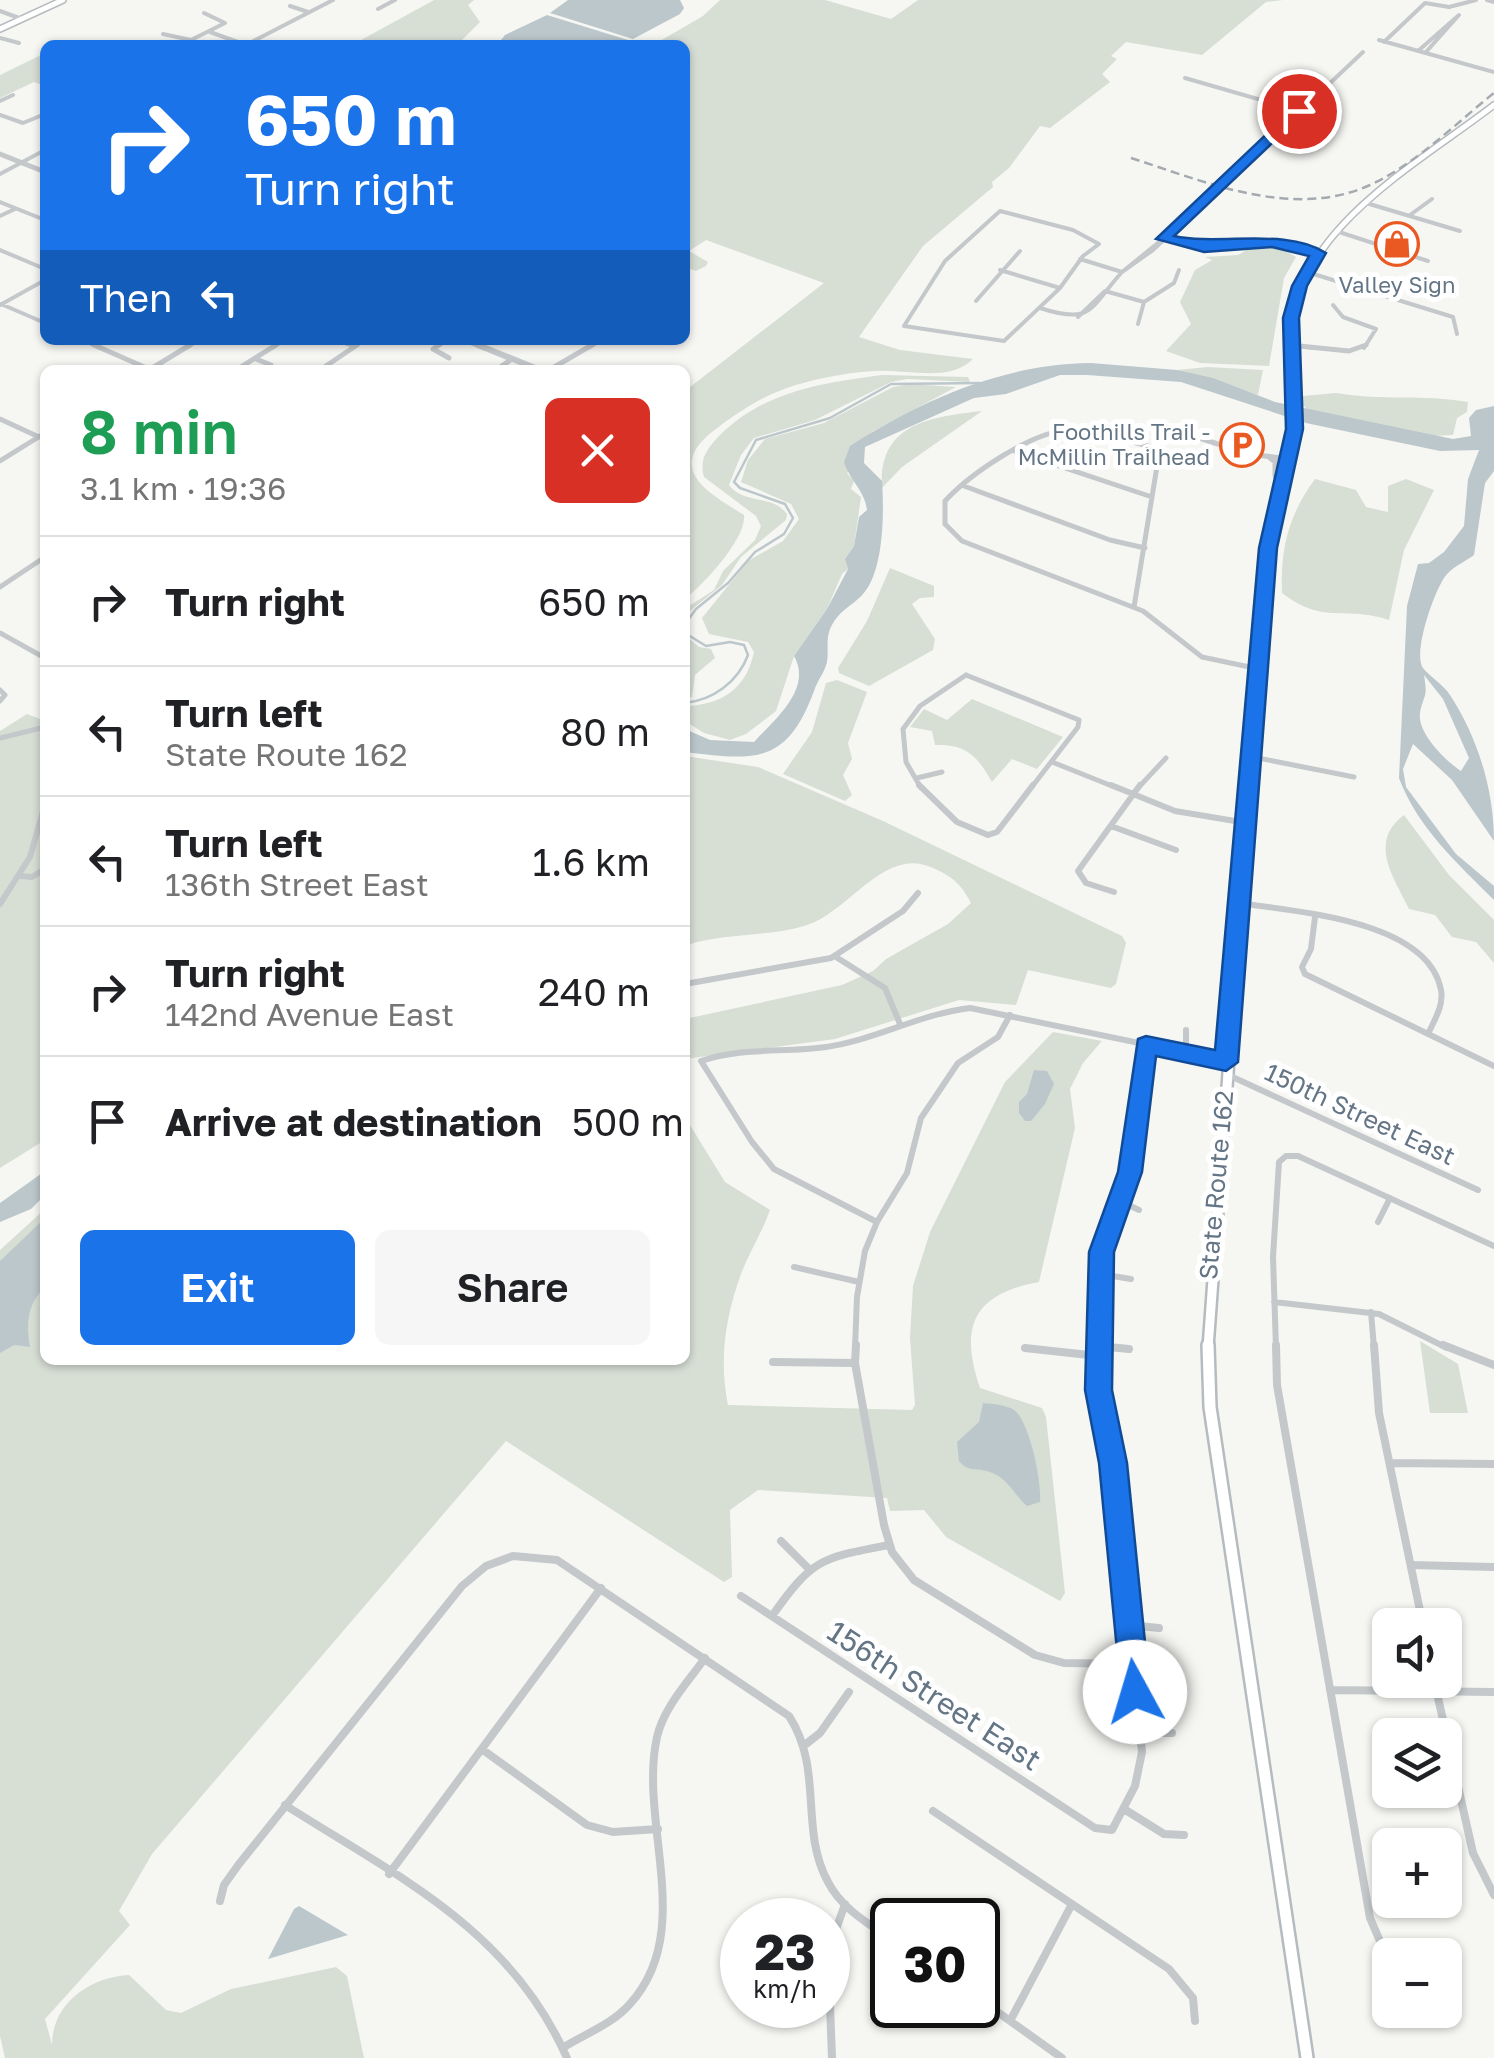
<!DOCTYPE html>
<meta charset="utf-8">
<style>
body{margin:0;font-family:"Golos Text",sans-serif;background:#f6f6f6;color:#202124;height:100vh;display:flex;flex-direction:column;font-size:38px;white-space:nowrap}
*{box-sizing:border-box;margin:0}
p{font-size:32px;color:#757577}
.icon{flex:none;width:55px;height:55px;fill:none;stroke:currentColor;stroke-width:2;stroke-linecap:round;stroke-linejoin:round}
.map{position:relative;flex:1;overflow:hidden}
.panel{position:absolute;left:40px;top:365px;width:650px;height:1000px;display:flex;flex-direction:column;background:#fff;border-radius:15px;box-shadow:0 2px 8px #0004}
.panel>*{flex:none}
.banner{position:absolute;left:40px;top:40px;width:650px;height:305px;border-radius:15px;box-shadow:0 2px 8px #0004;background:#1a73e8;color:#fff;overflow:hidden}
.controls{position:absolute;left:1372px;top:1608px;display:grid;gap:20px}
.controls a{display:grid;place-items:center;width:90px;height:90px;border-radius:15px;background:#fff;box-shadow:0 2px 8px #0004;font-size:50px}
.speed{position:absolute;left:720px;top:1898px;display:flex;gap:20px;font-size:50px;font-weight:700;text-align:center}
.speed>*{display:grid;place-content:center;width:130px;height:130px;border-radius:50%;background:#fff;box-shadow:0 2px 8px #0004;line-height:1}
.speed small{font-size:25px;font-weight:400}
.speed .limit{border:5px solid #111;border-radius:15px;background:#fff;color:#111}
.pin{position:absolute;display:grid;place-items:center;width:85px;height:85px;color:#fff;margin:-42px;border:5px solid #fff;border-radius:50%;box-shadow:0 2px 10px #0007}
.me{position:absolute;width:110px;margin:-55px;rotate:354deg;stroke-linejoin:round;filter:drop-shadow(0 0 8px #0008)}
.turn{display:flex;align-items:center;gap:35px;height:210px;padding:0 40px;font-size:45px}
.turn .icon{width:130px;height:130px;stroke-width:2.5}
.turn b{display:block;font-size:70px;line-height:85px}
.then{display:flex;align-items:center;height:95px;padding:0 40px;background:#0003;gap:20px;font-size:38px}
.round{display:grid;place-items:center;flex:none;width:105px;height:105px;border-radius:15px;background:#f6f6f6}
.headline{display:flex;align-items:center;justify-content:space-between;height:170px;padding:0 40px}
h1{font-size:60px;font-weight:600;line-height:75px;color:#1e9e55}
.primary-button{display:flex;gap:20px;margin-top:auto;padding:20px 40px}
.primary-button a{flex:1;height:115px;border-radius:15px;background:#1a73e8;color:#fff;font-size:40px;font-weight:600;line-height:115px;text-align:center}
.primary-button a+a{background:#f6f6f6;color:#202124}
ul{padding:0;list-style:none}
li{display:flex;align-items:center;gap:30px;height:130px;padding:0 40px;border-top:2px solid #e0e0e0}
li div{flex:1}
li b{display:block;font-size:38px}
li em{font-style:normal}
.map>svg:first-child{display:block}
.green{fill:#d7ded4}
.water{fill:#bcc7cc;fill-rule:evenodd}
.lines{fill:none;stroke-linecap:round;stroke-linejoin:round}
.stream{stroke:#bcc7cc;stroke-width:2.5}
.secondary-far3-casing{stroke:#b6bbc0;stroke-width:8}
.secondary-far2-casing{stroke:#b6bbc0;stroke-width:11}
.secondary-far1-casing{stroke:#b6bbc0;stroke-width:14}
.secondary-casing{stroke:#b6bbc0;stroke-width:16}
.minor-far3{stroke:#c4c8cb;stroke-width:4}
.minor-far2{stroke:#c4c8cb;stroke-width:5}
.minor-far1{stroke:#c4c8cb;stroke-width:6}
.minor{stroke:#c4c8cb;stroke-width:8}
.tertiary-far1{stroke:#c4c8cb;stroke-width:5}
.tertiary{stroke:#c4c8cb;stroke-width:6}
.secondary-far3{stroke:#fff;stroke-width:5}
.secondary-far2{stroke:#fff;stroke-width:8}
.secondary-far1{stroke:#fff;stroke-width:9}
.secondary{stroke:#fff;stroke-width:11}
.rail{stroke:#a4aab0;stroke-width:2.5;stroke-dasharray:9 5;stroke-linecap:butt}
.route{fill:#1a73e8;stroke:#114b97;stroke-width:2.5}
.labels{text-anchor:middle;stroke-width:10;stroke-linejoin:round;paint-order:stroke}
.far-poi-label{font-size:22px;fill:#647585;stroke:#fff}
.street-label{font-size:25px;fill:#647585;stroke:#fff}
.near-street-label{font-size:30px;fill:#647585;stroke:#fff}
</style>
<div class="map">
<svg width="1494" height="2058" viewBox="0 0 1494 2058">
<rect width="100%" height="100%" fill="#f6f7f3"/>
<path class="green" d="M434,0H474L468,5L480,22L457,45H352Z
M720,0H825L891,19L918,0H1283L1266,2L1202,55L1126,42L1111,56L1117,59L1102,74L1110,82L1050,128L1040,126L1009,168L992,182L993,187L923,246L859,337L900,350L973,359C949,383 907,369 876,371C854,372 829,376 807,382C770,391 743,408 712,432C664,470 712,495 744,515C747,538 703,585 685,599V391L824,283L706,240L689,251L708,262L706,266L696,271L685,267V45H653L703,16Z
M45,53V86L34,82L0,98V75Z
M1254,246L1280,247L1296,257L1284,278L1269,366L1200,363L1166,351L1191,324L1180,302L1195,270L1212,260L1205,257L1238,255Z
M1208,367L1263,370L1258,395L1177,370Z
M882,375L968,377L970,382L907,379L891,382L815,420L754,438L741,455L729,485C744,505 772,494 787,514L786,520L741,557L722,585L685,615L689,606L714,590L723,571L755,540L761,526L756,516L704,477C699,459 707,449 719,436C764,391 822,383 882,375Z
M910,384L956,387L872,432L847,473L854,481L851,489L861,497L854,546L845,559L848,569L842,574L827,609L794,656L776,711L746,734L730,740L704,733L685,721V706C722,705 746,689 754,652L748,642L709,634L702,618L748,561L783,541L799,519L791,504L741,482L748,460L765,439L824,423L893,387Z
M1336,393C1381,401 1424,394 1468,402L1467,412L1457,418L1453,435L1433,436L1309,411L1303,405V396Z
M982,411L902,467L882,488C878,424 929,417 982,411Z
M1315,479L1356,490L1366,507L1388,512V486L1406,479L1434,490L1404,550L1389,620C1345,605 1325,626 1282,593C1280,549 1289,514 1315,479Z
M890,568L934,586V597L920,598L912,604L935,639L933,650L869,686L839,673L838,668L867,621Z
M685,635L699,647L711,649L715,658L695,675L692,697L685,699Z
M837,680L867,692L848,743L852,759L843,775L852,795L845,801L783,774L812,732L826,683Z
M972,699L1063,737L1037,769L1012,759L992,782C977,756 967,744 935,745L932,731L910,727L924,709L947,720Z
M27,714L45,721V1140L0,1168V731Z
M685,756L758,767L883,821L1122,936L1126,943L1116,984L1111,988L1028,970L1016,1005L959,1000L835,1039L685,1059V1019L842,985L873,971L886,959L948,924L971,903C961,884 953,877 933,868C885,845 850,911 807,925C767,938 724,932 685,946Z
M1404,815L1449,875L1494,920V963L1476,942L1452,937L1435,915L1409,909C1393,876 1368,842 1404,815Z
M1053,1032L1102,1041L1083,1063L1070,1089L1075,1128L1039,1282C973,1294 959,1327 980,1388L1042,1408L1046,1417L1065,1593L1060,1601L946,1537L924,1510L890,1511L887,1498L758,1490L730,1510L732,1577L724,1582L506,1441L152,1854L119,1911L130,1925L45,2019L52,2045C52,2004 89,1977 129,1975L166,2010L181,2013L231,1989L336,1967L347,1976L364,2058H5L0,2036V1250L45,1209V1360H685V1117L725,1182L770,1210C762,1233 749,1252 741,1274C725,1318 719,1360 728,1405L912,1410L915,1405L910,1338L913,1286L930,1232L1005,1082Z
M1420,1341L1458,1364L1468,1413H1430Z"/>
<path class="water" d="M568,0H680L684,8L680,14L633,39L550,13Z
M547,15L628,40L630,45H497L505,35Z
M1091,363L1177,370L1213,378L1275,402L1453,439L1471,436L1469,418L1476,410L1494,406V471L1485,483L1474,555C1466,561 1455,566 1448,573C1436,584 1412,653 1423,668C1430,677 1443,684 1450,695C1478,738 1494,790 1494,841L1452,780L1413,744L1403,769L1406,787L1456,854L1494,886V900C1458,864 1417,827 1399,778L1407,606L1418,564L1429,563L1444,552L1464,526L1468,479L1479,450L1440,451L1306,423L1181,382L1087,375H1060L1006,394L974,398L865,447L864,463L882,481C884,511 885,578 858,599C849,607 838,613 832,625C825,637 829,650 827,662C825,672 817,681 814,691C787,764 756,761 685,752V729L710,740L754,742C774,720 813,689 794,656L827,609L848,569L845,559L854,546L859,517L867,510C865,491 850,481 844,462L850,446C923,399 1004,364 1091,363ZM1424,675L1443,699L1469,758L1461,771C1446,761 1417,733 1420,713C1424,693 1428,699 1424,675Z
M1034,1070L1047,1071L1054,1084L1045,1104L1031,1121H1025L1019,1113V1102L1027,1094Z
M45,1171V1195L31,1209L0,1222V1203Z
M45,1218V1287C27,1304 26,1324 30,1347L14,1345L0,1353V1261Z
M983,1403C993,1404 1006,1405 1014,1410C1030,1422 1042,1483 1040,1502L1027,1506C1014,1495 1008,1478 990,1472C976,1467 969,1473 959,1461L957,1442L979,1422Z
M299,1906L348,1935L268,1959L294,1909Z"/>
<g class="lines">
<path class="stream" d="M685,624L696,609L728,583L755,552L784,534L793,518L785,504L740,488L734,482L756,440L830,418L891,384L980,383
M685,633L706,646L730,642L744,645L748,655C738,682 713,700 685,703"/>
<g class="secondary-far3-casing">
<path id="secondary-far3" d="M0,29L63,0
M1290,348C1286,234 1415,166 1494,105"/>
</g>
<g class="secondary-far2-casing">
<path id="secondary-far2" d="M1249,788L1268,548L1295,427L1290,345"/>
</g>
<g class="secondary-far1-casing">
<path id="secondary-far1" d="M1208,1348L1249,785"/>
</g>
<g class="secondary-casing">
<path id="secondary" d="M1208,1345L1210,1407L1307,2058"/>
</g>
<path class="minor-far3" d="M1487,0L1494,2
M290,6L308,12
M1449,7L1476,0
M378,9L395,0
M0,11L22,19
M210,32L246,45L333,0
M163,34L191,40L225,23L204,13
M0,38L19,43
M1379,40L1494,72
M1384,42L1425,3L1449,7
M1418,51L1459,15L1426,52
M1185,78L1299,111
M0,101L13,95
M0,115L23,123L45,114
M0,174L45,150
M0,202L45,220
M1366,203L1460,231
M1000,211L1073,230L1099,244L1083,256L1060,288L1004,341L904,326L945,261Z
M1410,215L1432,199
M0,216L15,209
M1336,231L1428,261
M1164,239L1204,247L1272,243L1318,253
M1159,242L1122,272L1153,250L1363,52
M0,250L45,269
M1000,270L1060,288
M1307,272L1453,317L1457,334
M1105,291L1144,302
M976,301L1020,251
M1,304L45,323
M0,305L45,280
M1333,305L1343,317L1376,329L1364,348
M1040,308C1092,325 1089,309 1122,272L1080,259
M1078,317L1105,291
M1138,324L1144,302L1174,283L1179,270
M83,340L100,348
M336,340L354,346
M1289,345L1314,348
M186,348L198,340
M272,348L284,340
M353,348L364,340
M435,348L447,340
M588,348L601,340"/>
<path class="minor-far2" d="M94,345L151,370
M439,345L433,349L449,358
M1289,345L1349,351L1366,345
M256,359L271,365
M149,370L190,345
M236,370L276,345
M320,370L357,345
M496,370L512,359
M549,370L592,345
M0,419L39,437
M1174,430L1249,454L1289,459
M1014,451L1152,497
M1270,458L1275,462V476L1285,479
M0,461L45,433
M964,486L1110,540L1145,548
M0,587L45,557
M1134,607L1159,454L1156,448C1129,442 1100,430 1072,430C1035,429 970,474 945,501V524L962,541L1143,611L1202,657L1259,669
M0,633L45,658
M966,675L1079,720
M0,690L5,695L0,701
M0,738L45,727
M1253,757L1354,777
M1052,762L1117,788
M917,778L942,772
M921,788L906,762L903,729L920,706L966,675
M1031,788L1078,727L1079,720
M1138,788L1166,758"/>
<path class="minor-far1" d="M919,785L957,822L988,835
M1111,785L1175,811L1247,823
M1111,826L1176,850
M988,835L997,832L1033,785
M20,876L32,877L45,869
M1114,892L1086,883L1078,871L1140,785
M1240,903C1296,912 1428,920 1441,990C1444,1005 1434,1021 1428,1034
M0,904L30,857L45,804
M1315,917L1311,949L1302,967L1305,974L1494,1066
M836,957L885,988L900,1024
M685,984L831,958L903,911L918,893
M1186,1030V1053
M1226,1074L1478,1190
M1120,1201L1139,1210
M877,1222L774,1169L752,1142L701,1061C742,1047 783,1053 826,1047C875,1040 920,1014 970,1008L1226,1061
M1378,1222L1390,1198
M794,1267L859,1282
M1100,1274L1131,1279
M1274,1302L1379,1314L1447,1348
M1371,1312L1374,1348
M1098,1346L1114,1348
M855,1348L857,1297L865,1251L877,1222L907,1173L921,1118L958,1063L998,1037L1010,1015
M1098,1348L1101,1252L1130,1172L1146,1045
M1276,1348L1273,1257L1279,1162L1286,1156H1298L1494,1246"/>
<path class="minor" d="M856,1345L855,1363L884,1525L892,1552L914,1580L1035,1655L1064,1663L1132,1664
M1276,1345L1277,1385L1370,1918L1383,1948
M1374,1345L1379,1413L1423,1625
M1443,1345L1494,1365
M1098,1346L1129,1349
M1025,1348L1098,1356
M773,1362L855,1363
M1390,1463L1494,1464
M781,1541L807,1567
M1411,1565L1494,1567
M741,1596L1095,1828L1112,1830L1135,1786L1142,1752L1113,1463L1099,1391L1098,1345
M772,1616C813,1558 821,1558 889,1545
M1128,1625L1159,1628
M1434,1680L1473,1853L1494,1895
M1330,1690L1494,1692
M1141,1733H1172
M806,1744L820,1733L849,1692
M483,1750L587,1825L613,1832L658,1829
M285,1805C398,1877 510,1929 567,2058
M1124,1809L1164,1834L1184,1835
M933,1811L1169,1969L1193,1998L1195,2021
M389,1874L601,1588
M220,1901L224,1885L239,1864L462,1586L486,1566L513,1556L557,1560L789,1716C824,1770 799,1829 828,1882C841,1908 869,1924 892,1940
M978,1998L1062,2058
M1010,2021L1072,1904
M564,2047C585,2034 612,2024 629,2005C697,1932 638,1823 657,1737C664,1707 688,1682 705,1658
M832,2058L828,1952L845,1904"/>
<path class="tertiary-far1" d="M0,154L45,172
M465,340L484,348"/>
<path class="tertiary" d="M478,345L540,370"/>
<use href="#secondary-far3" class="secondary-far3"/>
<use href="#secondary-far2" class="secondary-far2"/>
<use href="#secondary-far1" class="secondary-far1"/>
<use href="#secondary" class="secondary"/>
<path class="rail" d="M1131,158C1206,182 1293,220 1370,185C1416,164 1455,124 1494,93"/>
</g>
<path class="route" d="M1294,108L1306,111L1174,236C1220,246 1286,227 1326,253L1307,286L1299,318L1303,429L1277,548L1238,1062L1226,1071L1156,1056L1142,1172L1114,1252L1112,1390L1127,1463L1150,1692L1146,1702L1135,1707L1125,1702L1121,1692L1099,1463L1085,1390L1089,1252L1118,1172L1138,1039L1146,1036L1215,1050L1259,548L1286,429L1283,318L1292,286L1309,256L1272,247L1204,252L1156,239Z"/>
<defs>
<g id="shop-ring" transform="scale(2.25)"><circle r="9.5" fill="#fff" stroke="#e95921" stroke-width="1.5"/><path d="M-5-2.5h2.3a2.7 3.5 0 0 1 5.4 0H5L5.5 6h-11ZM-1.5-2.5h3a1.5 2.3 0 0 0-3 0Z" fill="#e95921"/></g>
<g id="parking-ring" transform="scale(2.25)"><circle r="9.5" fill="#fff" stroke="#e95921" stroke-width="1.5"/><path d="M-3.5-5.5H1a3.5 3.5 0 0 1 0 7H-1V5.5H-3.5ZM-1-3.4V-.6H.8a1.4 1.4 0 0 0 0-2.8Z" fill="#e95921"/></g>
</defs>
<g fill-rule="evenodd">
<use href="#shop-ring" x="1397" y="244"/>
<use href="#parking-ring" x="1242" y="445"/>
</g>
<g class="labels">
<g class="far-poi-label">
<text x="1397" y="293">Valley Sign</text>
<text x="1210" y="440" text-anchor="end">Foothills Trail -<tspan x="1210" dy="25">McMillin Trailhead</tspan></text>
</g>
<g class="street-label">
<text transform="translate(1360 1114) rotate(25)" y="9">150th Street East</text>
<text transform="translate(1216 1185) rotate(-85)" y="9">State Route 162</text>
</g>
<g class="near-street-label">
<text transform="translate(934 1696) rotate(33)" y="10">156th Street East</text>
</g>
</g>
</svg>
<div class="controls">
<a><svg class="icon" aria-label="sound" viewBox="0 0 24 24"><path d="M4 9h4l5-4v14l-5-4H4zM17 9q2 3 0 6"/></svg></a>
<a><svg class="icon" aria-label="layers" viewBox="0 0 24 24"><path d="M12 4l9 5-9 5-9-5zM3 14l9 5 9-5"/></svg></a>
<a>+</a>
<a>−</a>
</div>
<div class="speed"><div>23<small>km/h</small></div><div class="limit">30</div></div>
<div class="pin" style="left:1299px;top:111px;background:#d93025"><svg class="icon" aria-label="arrive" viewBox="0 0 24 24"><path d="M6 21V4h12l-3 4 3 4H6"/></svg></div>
<svg class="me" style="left:1135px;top:1692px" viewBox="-20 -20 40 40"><circle r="19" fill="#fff"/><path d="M0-13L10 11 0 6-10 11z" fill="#1a73e8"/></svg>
<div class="banner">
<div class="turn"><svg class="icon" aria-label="right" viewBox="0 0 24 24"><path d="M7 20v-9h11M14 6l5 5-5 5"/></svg><div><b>650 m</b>Turn right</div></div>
<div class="then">Then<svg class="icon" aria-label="left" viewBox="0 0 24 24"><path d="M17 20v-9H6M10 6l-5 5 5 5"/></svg></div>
</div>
<section class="panel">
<div class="headline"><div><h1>8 min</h1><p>3.1 km · 19:36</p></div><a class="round" style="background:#d93025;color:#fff"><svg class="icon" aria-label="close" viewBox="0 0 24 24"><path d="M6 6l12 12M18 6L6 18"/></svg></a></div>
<ul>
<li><svg class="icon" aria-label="right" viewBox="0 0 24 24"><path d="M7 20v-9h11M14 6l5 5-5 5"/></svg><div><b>Turn right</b></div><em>650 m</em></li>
<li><svg class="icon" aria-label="left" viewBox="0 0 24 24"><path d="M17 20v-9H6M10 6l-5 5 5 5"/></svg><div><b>Turn left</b><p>State Route 162</p></div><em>80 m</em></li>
<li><svg class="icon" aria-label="left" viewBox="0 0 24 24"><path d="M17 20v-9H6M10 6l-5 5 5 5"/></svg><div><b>Turn left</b><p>136th Street East</p></div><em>1.6 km</em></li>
<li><svg class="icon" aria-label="right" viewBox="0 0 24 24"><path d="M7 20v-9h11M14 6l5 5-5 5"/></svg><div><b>Turn right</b><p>142nd Avenue East</p></div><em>240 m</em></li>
<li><svg class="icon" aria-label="arrive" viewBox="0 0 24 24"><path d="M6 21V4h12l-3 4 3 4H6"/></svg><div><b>Arrive at destination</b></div><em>500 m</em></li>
</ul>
<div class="primary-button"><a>Exit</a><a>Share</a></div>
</section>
</div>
